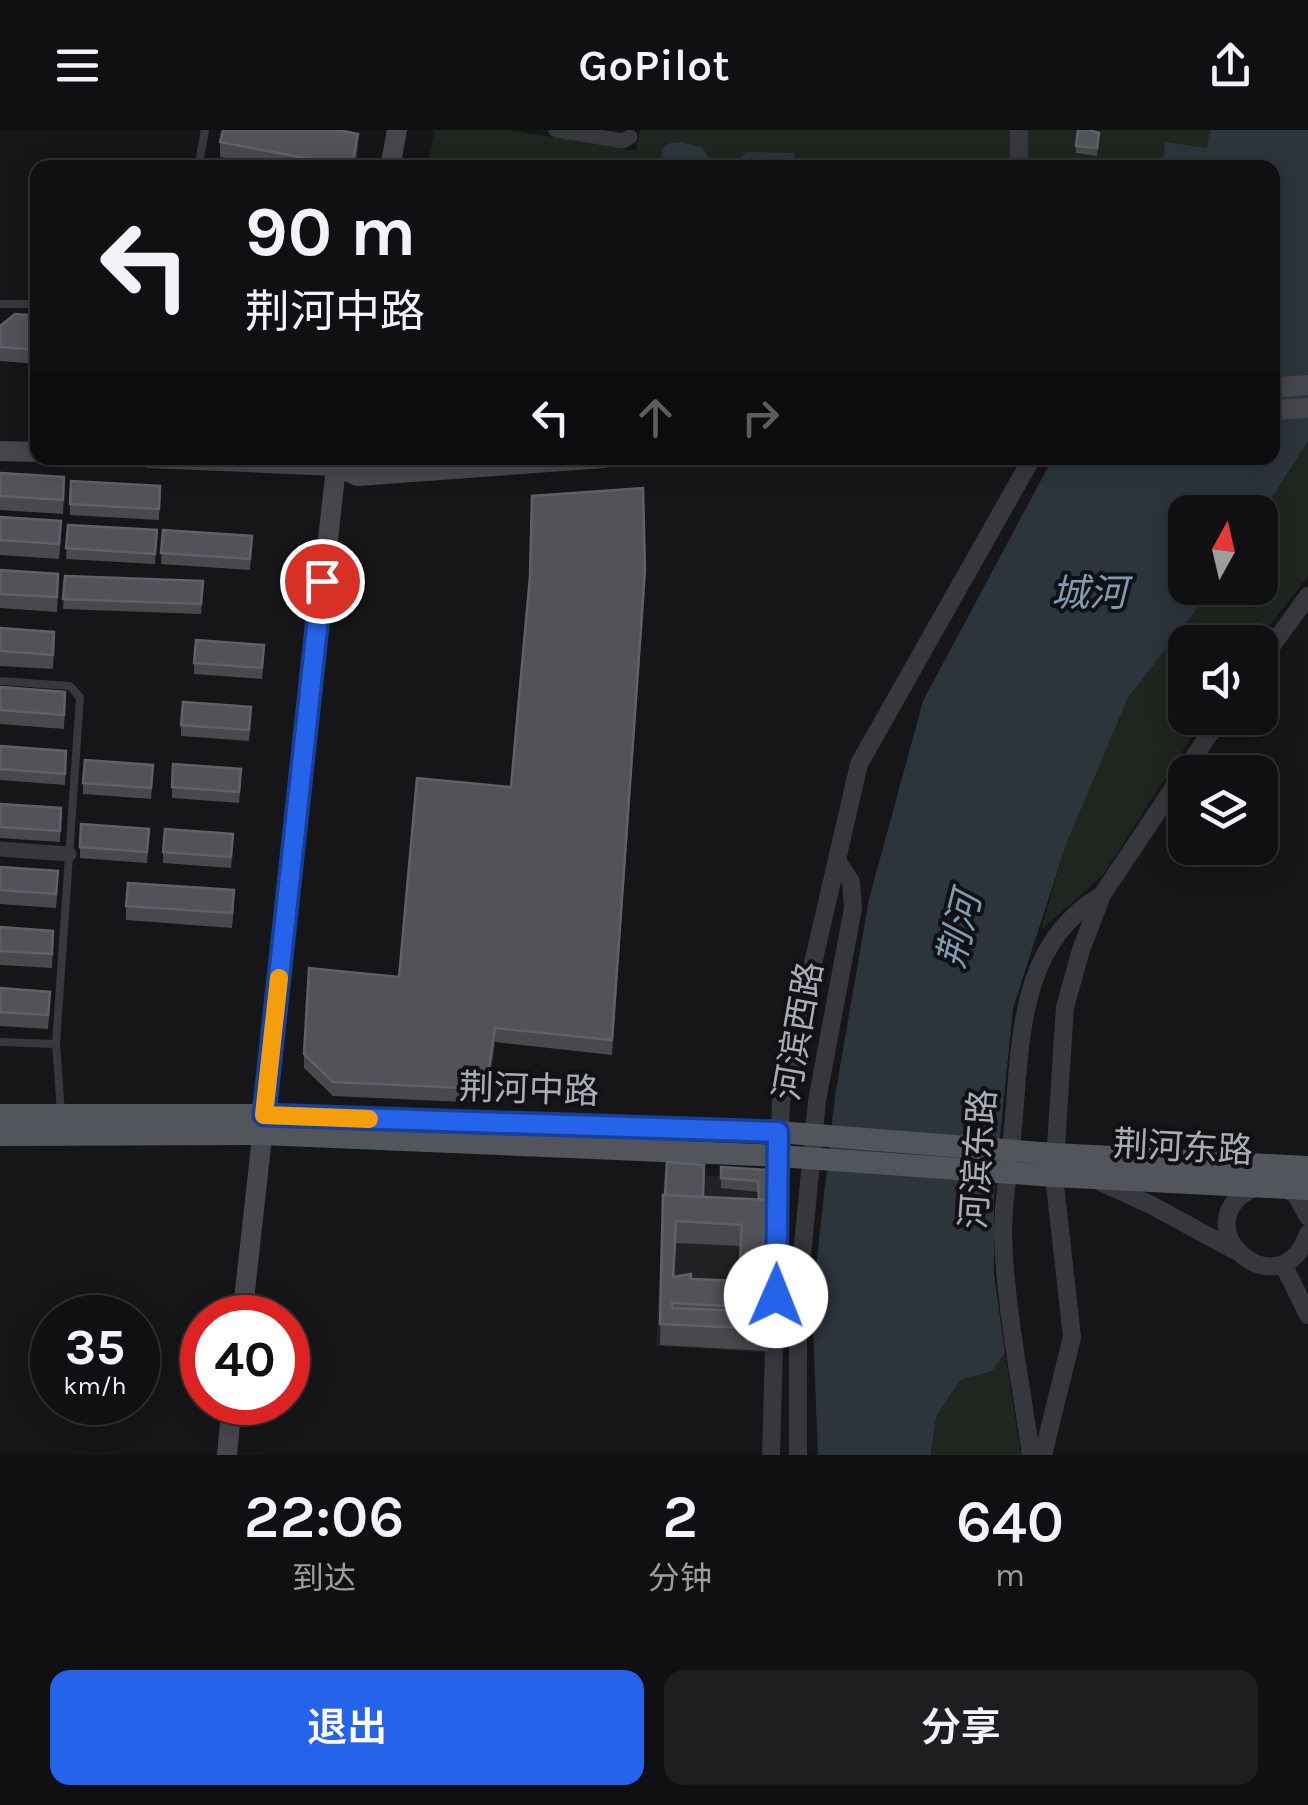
<!DOCTYPE html>
<html lang="zh">
<meta charset="utf-8">
<style>
body{margin:0;font-family:Karla,"Noto Sans SC",sans-serif;background:#1e1e20;color:#f1f3f6;height:100vh;display:flex;flex-direction:column;font-size:38px;white-space:nowrap}
*{box-sizing:border-box;margin:0}
p{font-size:32px;color:#9c9d9f}
.icon{flex:none;width:55px;height:55px;fill:none;stroke:currentColor;stroke-width:2;stroke-linecap:round;stroke-linejoin:round}
.map{position:relative;height:1325px;overflow:hidden}
.sheet{display:flex;flex-direction:column;background:#101012;flex:1}
.sheet>*{flex:none}
.banner{position:absolute;left:30px;top:30px;width:1250px;height:305px;border-radius:20px;box-shadow:0 5px 25px #0003,0 0 0 2px #303032;background:#101012;color:#f1f3f6;overflow:hidden}
.needle{width:65px;rotate:8deg}
.buttons{position:absolute;left:1168px;top:365px;display:grid;gap:20px}
.buttons a{display:grid;place-items:center;width:110px;height:110px;border-radius:20px;background:#101012;box-shadow:0 5px 25px #0003,0 0 0 2px #303032;font-size:50px}
.speed{position:absolute;left:30px;top:1165px;display:flex;gap:20px;font-size:50px;font-weight:700;text-align:center}
.speed>*{display:grid;place-content:center;width:130px;height:130px;border-radius:50%;background:#101012;box-shadow:0 5px 25px #0003,0 0 0 2px #303032;line-height:1}
.speed small{font-size:25px;font-weight:400}
.speed .limit{border:15px solid #d22;background:#fff;color:#111}
.pin{position:absolute;display:grid;place-items:center;width:85px;height:85px;color:#fff;margin:-42px;border:5px solid #fff;border-radius:50%;box-shadow:0 2px 10px #0007}
.me{position:absolute;width:110px;margin:-55px;rotate:1deg;stroke-linejoin:round;filter:drop-shadow(0 0 8px #0008)}
.turn{display:flex;align-items:center;gap:35px;height:210px;padding:0 50px;font-size:45px}
.turn .icon{width:130px;height:130px;stroke-width:2.5}
.turn b{display:block;font-size:70px;line-height:85px}
.lanes{display:flex;align-items:center;height:95px;padding:0 50px;background:#0003;justify-content:center;gap:50px;direction:ltr}
.lanes .off{opacity:.35}
.eta{display:flex;justify-content:space-evenly;align-items:center;height:170px;text-align:center}
.eta b{font-size:60px;font-weight:600;line-height:70px}
.cta{display:flex;gap:20px;margin-top:auto;padding:20px 50px}
.cta a{flex:1;height:115px;border-radius:20px;background:#2563eb;color:#fff;font-size:40px;font-weight:600;line-height:115px;text-align:center}
.cta a+a{background:#1e1e20;color:#f1f3f6}
header{display:flex;justify-content:space-between;align-items:center;height:130px;padding:0 50px;background:#101012;font-size:45px;font-weight:600}
.map>svg:first-child{display:block}
.built{fill:#222225}
.green{fill:#1e261f}
.water{fill:#2c353c}
.lines{fill:none;stroke-linecap:round;stroke-linejoin:round}
.service{stroke:#37383d;stroke-width:8}
.minor{stroke:#37383d;stroke-width:15}
.tertiary{stroke:#37383d;stroke-width:18}
.secondary{stroke:#45474d;stroke-width:20}
.primary{stroke:#53555c;stroke-width:22}
.primary-bridge{stroke:#53555c;stroke-width:22}
.wall{fill:#47494d}
.shaded-wall{fill:#2f3033}
.building{fill:#525359;stroke:#5f6168;stroke-width:2.5}
.route-casing{stroke:#184099;stroke-width:25}
.route{stroke:#2563eb;stroke-width:18}
.slow{stroke:#f59e0b;stroke-width:18}
.labels{text-anchor:middle;stroke-width:8;stroke-linejoin:round;paint-order:stroke}
.street-label{font-size:35px;fill:#a8adb8;stroke:#111113}
.water-label{font-size:38px;font-style:italic;fill:#7f9bb3;stroke:#111113}
</style>
<header><svg class="icon" aria-label="menu" viewBox="0 0 24 24"><path d="M4 6h16M4 12h16M4 18h16"/></svg>GoPilot<svg class="icon" aria-label="share" viewBox="0 0 24 24"><path d="M12 15V3M7 8l5-5 5 5M5 13v7h14v-7"/></svg></header>
<div class="map">
<svg width="1308" height="1325" viewBox="0 0 1308 1325">
<rect width="100%" height="100%" fill="#161618"/>
<path class="built" d="M664,1042L781,1051L773,1223L656,1216Z"/>
<path class="green" d="M434,0H510L636,21L640,0H1210L1208,18L1165,13L1162,38H428Z
M1308,311V446L1257,512H1185V588H1204L1103,745L1041,800L1067,711L1128,568L1213,458H1260V386Z
M1005,1223L1021,1325H932L936,1287L960,1250L992,1241Z"/>
<path class="water" d="M1210,0H1308V311L1260,386V382H1185V458H1213L1128,568L1067,712L1013,878L994,1067V1144L1005,1223L992,1241L960,1250L936,1287L931,1325H818L812,1172L835,966L869,769L923,571L1048,337L1056,328H1272V38L1162,37L1165,12L1207,18Z
M681,12L702,17C710,31 716,37 733,35L746,22L794,23L795,37H661L663,18L670,13Z"/>
<g class="lines">
<path class="service" d="M198,38L205,0
M0,174H38
M0,551L70,556L80,567L56,914L61,982
M0,912L56,914"/>
<path class="minor" d="M556,0L623,11L630,7
M0,719L69,724"/>
<path class="tertiary" d="M1019,0V38
M1260,532L1308,466
M1101,1052L1153,1076L1234,1120
M1257,1056C1176,1093 1279,1185 1308,1104
M1284,1057L1296,1065L1308,1087
M1283,1134L1308,1185
M771,1325L781,972L859,634L1032,328
M798,1325V1166L817,971L853,778L851,752L838,732
M1031,1325C1021,1252 1005,1178 1003,1104C1003,1069 1010,1032 1013,997C1021,912 1018,813 1102,765
M1043,1325L1072,1207L1054,1046L1065,877L1081,820L1102,765L1220,588"/>
<path class="secondary" d="M390,38L397,0
M1272,258L1308,255
M1272,280L1308,278
M0,321L38,322
M149,328L335,336L358,346L604,328
M242,1188L337,328
M227,1325L232,1272"/>
<path class="primary" d="M0,985H264L778,1002
M0,1005L262,1004L779,1026
M1054,1024L1308,1037
M1054,1046L1308,1059"/>
<path class="primary-bridge" d="M778,1002L1054,1024
M779,1026L1054,1046"/>
</g>
<path class="wall" d="M1093,0L1099,10L1097,26L1076,23V16Z
M220,12L358,18L355,38H280L220,27Z
M38,186V234L0,231V196Z
M0,343L64,361L63,384L0,380Z
M160,356L159,390L70,385V374Z
M0,387L61,405L59,429L0,425Z
M68,395L157,400L155,434L66,429Z
M163,400L252,406L250,440L161,434Z
M0,440L58,458L57,482L0,478Z
M65,446L203,461L201,484L63,479Z
M645,454L612,925L495,912L486,973L333,966L304,938V924L399,847L511,657Z
M0,498L54,516L53,539L0,536Z
M264,526L262,549L194,544V533Z
M0,557L65,576L64,599L0,594Z
M251,587L249,611L181,606V595Z
M0,616L66,621L65,655L0,650Z
M153,646L151,669L83,664V653Z
M241,650L239,673L172,668V657Z
M0,674L61,689L60,712L0,708Z
M149,699L147,733L80,728V717Z
M233,714L231,738L163,733V722Z
M0,737L58,755L56,778L0,774Z
M234,775L232,798L126,790V776Z
M0,797L53,815L52,838L0,835Z
M0,858L50,876L48,899L0,896Z
M721,1037L770,1040L771,1091H767L762,1149H740L741,1116L676,1113L674,1147L740,1151V1181L773,1179L768,1221L660,1215L663,1065L759,1069L758,1062L721,1058Z"/>
<path class="shaded-wall" d="M358,4V18L355,38H352Z
M645,440V454L612,925V910Z
M495,898V912L486,973V959Z
M767,1070V1091L762,1149V1128Z
M773,1157V1179L768,1221V1199Z"/>
<path class="building" d="M223,0H338L358,4L352,37L220,12Z
M1078,0H1092V1L1099,3L1097,18L1076,16Z
M15,184L38,186V220L0,217V196Z
M0,343L64,347L63,370L0,366Z
M71,351L160,356L159,379L70,374Z
M643,358L645,440L612,910L495,898L486,959L333,952L304,924L309,838L399,847L417,648L511,657L530,446L532,366Z
M0,387L61,391L59,414L0,410Z
M68,395L157,400L155,424L66,418Z
M163,400L252,406L250,429L161,423Z
M0,440L58,444L57,467L0,464Z
M65,446L203,451L201,474L63,469Z
M0,498L54,502L53,525L0,521Z
M196,510L264,515L262,538L194,533Z
M0,557L65,562L64,585L0,580Z
M183,572L251,577L249,600L181,595Z
M0,616L66,621L65,644L0,639Z
M85,630L153,635L151,658L83,653Z
M173,634L241,639L239,662L172,657Z
M0,674L61,678L60,701L0,697Z
M81,694L149,699L147,722L80,717Z
M165,699L233,704L231,727L163,722Z
M0,737L58,741L56,764L0,760Z
M128,753L234,760L232,783L126,776Z
M0,797L53,801L52,824L0,821Z
M0,858L50,862L48,885L0,882Z
M667,1032L704,1035L703,1067L665,1065Z
M721,1037L770,1040L771,1080H767V1070L759,1069L758,1051L721,1048Z
M663,1065L767,1070L762,1128H740L742,1095L676,1091L673,1147L691,1144V1149L740,1151L739,1173L729,1172L728,1176L672,1173V1178L746,1181L748,1156L773,1157L768,1199L660,1194Z"/>
<g class="lines">
<g class="route-casing">
<path id="route" d="M322,451L264,985L778,1002L776,1166"/>
</g>
<use href="#route" class="route"/>
<path class="slow" d="M279,848L264,985L369,989"/>
</g>
<g class="labels">
<g class="street-label">
<text transform="translate(798 901) rotate(-80)" y="12">河滨西路</text>
<text transform="translate(529 959) rotate(2)" y="12">荆河中路</text>
<text transform="translate(1183 1017) rotate(3)" y="12">荆河东路</text>
<text transform="translate(978 1029) rotate(-86)" y="12">河滨东路</text>
</g>
<g class="water-label">
<text x="1089" y="476">城河</text>
<text transform="translate(959 800) rotate(-76)" y="13">荆河</text>
</g>
</g>
</svg>
<div class="buttons">
<a><svg class="needle" viewBox="-14 -14 28 28"><path d="M0-13l5 13h-10z" fill="#e53935"/><path d="M0 13l5-13h-10z" fill="#9c9d9f"/></svg></a>
<a><svg class="icon" aria-label="sound" viewBox="0 0 24 24"><path d="M4 9h4l5-4v14l-5-4H4zM17 9q2 3 0 6"/></svg></a>
<a><svg class="icon" aria-label="layers" viewBox="0 0 24 24"><path d="M12 4l9 5-9 5-9-5zM3 14l9 5 9-5"/></svg></a>
</div>
<div class="speed"><div>35<small>km/h</small></div><div class="limit">40</div></div>
<div class="pin" style="left:322px;top:451px;background:#d93025"><svg class="icon" aria-label="arrive" viewBox="0 0 24 24"><path d="M6 21V4h12l-3 4 3 4H6"/></svg></div>
<svg class="me" style="left:776px;top:1166px" viewBox="-20 -20 40 40"><circle r="19" fill="#fff"/><path d="M0-13L10 11 0 6-10 11z" fill="#2563eb"/></svg>
<div class="banner">
<div class="turn"><svg class="icon" aria-label="left" viewBox="0 0 24 24"><path d="M17 20v-9H6M10 6l-5 5 5 5"/></svg><div><b>90 m</b>荆河中路</div></div>
<div class="lanes"><svg class="icon" aria-label="left" viewBox="0 0 24 24"><path d="M17 20v-9H6M10 6l-5 5 5 5"/></svg><svg class="icon off" aria-label="ahead" viewBox="0 0 24 24"><path d="M12 20V5M6 11l6-6 6 6"/></svg><svg class="icon off" aria-label="right" viewBox="0 0 24 24"><path d="M7 20v-9h11M14 6l5 5-5 5"/></svg></div>
</div>
</div>
<section class="sheet">
<div class="eta">
<div><b>22:06</b><p>到达</p></div>
<div><b>2</b><p>分钟</p></div>
<div><b>640</b><p>m</p></div>
</div>
<div class="cta"><a>退出</a><a>分享</a></div>
</section>
